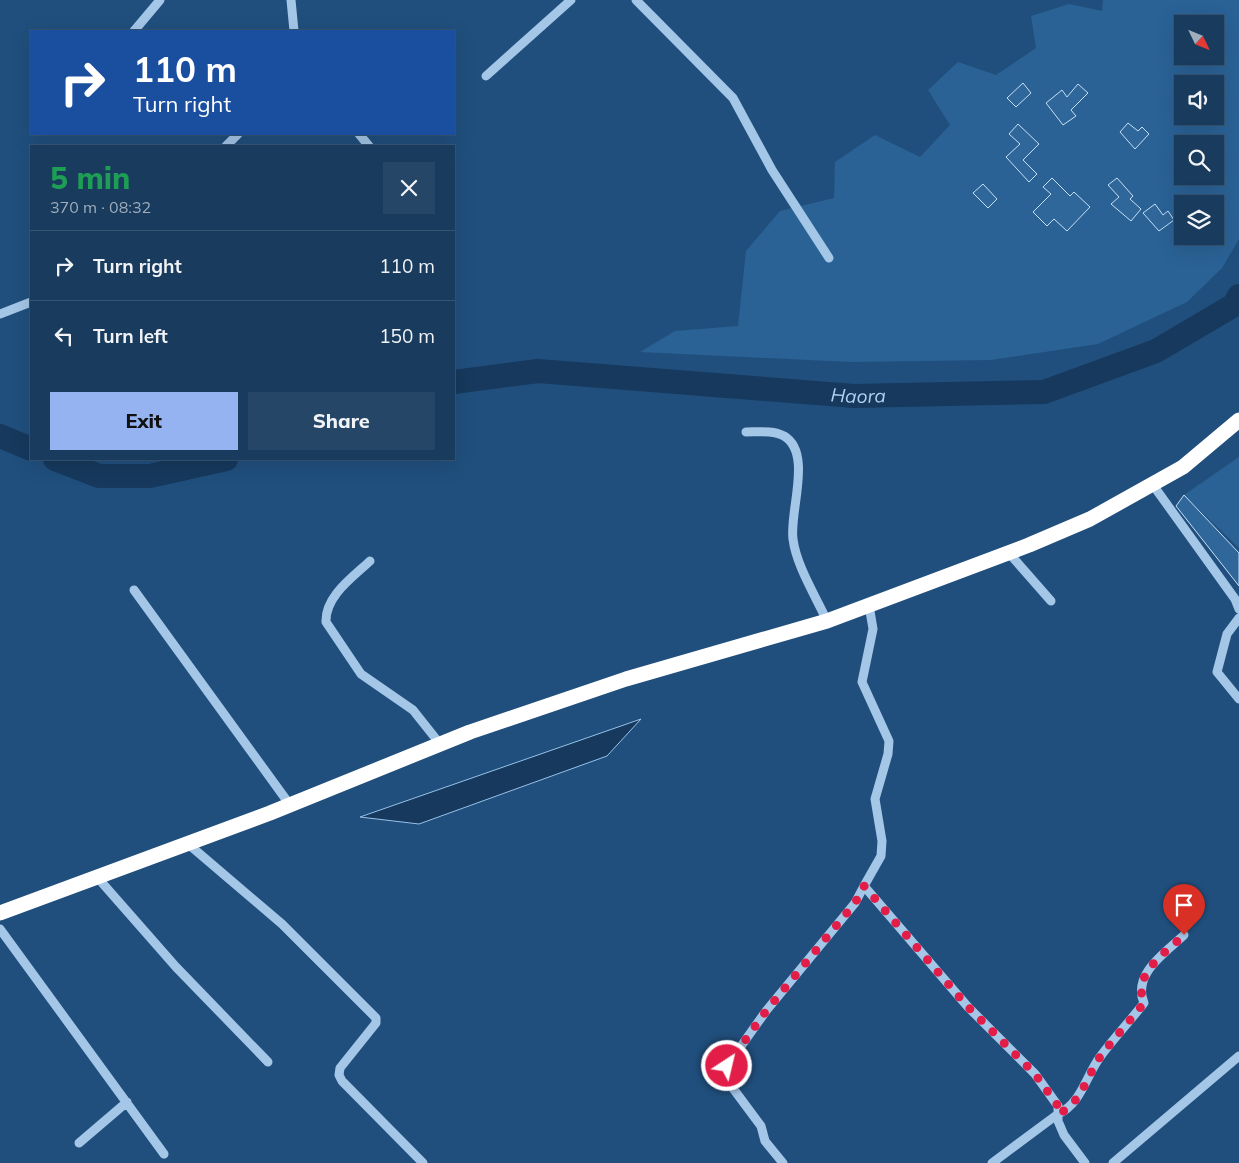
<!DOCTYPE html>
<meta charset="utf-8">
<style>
body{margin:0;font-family:Mulish,sans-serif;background:#254667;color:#f1f3f6;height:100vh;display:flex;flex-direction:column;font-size:19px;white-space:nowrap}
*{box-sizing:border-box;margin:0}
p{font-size:16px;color:#9fadbc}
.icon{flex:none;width:28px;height:28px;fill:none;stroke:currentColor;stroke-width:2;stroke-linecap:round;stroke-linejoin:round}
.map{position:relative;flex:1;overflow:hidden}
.details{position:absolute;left:30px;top:145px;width:425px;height:315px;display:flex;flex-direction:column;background:#183b5e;border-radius:0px;box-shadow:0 5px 20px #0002,0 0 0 1px #365573}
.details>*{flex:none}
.banner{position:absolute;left:30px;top:30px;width:425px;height:105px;border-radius:0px;box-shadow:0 5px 20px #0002,0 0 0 1px #365573;background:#1a4fa0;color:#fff;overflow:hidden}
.needle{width:32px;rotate:133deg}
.fabs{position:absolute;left:1174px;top:15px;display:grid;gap:10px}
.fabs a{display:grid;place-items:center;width:50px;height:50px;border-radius:0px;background:#183b5e;box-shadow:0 5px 20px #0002,0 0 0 1px #365573;font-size:25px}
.pin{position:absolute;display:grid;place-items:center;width:42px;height:42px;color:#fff;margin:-51px -21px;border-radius:50% 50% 50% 0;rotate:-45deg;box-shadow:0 0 5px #0007}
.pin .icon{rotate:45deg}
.me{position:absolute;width:55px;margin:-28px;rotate:35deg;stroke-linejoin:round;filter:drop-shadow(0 0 4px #0008)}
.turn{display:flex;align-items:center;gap:18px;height:105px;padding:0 20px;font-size:22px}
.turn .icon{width:65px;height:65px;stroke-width:2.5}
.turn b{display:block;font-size:35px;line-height:42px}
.round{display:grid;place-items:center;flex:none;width:52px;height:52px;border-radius:0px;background:#254667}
.summary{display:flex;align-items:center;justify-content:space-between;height:85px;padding:0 20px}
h1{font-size:30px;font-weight:800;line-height:38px;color:#1e9e55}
.button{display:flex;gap:10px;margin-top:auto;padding:10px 20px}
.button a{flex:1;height:58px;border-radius:0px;background:#95b2f1;color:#111;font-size:20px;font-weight:800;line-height:58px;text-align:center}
.button a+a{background:#254667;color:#f1f3f6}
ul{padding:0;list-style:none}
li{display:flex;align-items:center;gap:15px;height:70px;padding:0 20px;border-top:1px solid #365573}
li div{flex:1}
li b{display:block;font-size:19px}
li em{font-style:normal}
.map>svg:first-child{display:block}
.green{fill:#2a6296;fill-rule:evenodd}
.water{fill:#16395d;stroke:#97c2e8}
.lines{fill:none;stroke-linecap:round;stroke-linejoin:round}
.river{stroke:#16395d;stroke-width:24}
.building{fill:#30679b;stroke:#c7dff5}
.minor{stroke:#a4c6e7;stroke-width:9}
.highway{stroke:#fff;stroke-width:15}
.route{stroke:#e11d48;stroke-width:9;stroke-dasharray:0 16.2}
.labels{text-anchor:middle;stroke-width:5;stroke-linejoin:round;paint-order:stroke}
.water-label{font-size:19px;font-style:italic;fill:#afd0ef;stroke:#204f7d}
</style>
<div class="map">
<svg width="1239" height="1163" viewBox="0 0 1239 1163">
<rect width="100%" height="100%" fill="#204f7d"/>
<path class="green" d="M1103,0H1239V239L1222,268L1187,302L1098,344L991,360L850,362L640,352L675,331L738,326L746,251L780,211L834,198L835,162L875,135L920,157L950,125L928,90L958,62L996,75L1036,48L1031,16L1069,4L1102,11ZM1182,24H1215V56H1182ZM1182,84H1215V116H1182ZM1182,144H1215V176H1182ZM1182,204H1215V236H1182Z
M1239,457V548L1184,495Z"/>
<path class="water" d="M641,719L607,756L419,824L360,817Z"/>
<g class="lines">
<g class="river">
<path id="s1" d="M454,382L538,371L854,396L1044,392L1156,351L1234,305L1239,296"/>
<path d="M0,436L31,449"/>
<path d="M55,459L99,476H150L226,459"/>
</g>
</g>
<path class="building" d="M1023,83L1031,93L1016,107L1007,98Z
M1078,84L1088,93L1071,110L1076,116L1063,125L1046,103L1062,90L1067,97Z
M1128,123L1138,131L1142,127L1149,134L1135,149L1120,132Z
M1018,124L1039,144L1023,160L1037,174L1029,182L1006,157L1020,144L1009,134Z
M1052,178L1070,196L1074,192L1090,207L1067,231L1054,219L1047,226L1033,212L1051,194L1043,187Z
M1117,178L1133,196L1130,199L1141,209L1131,221L1111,204L1119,197L1108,185Z
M983,184L997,199L988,208L973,193Z
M1155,204L1163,215L1168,211L1174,220L1159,231L1143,213Z
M1184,495L1239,553V586L1176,506Z"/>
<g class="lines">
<path class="minor" d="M291,0L294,31
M636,0L733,98L772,170L829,258
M134,31L160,0
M486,76L571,0
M359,134L369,146
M226,146L238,134
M0,314L31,302
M746,432C758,432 773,430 784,436C813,453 789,512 793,539C796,565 816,597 827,621
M1153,485L1235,599L1239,609
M1008,552L1051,601
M370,561C353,577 325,596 326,622L361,674L413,710L440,744
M134,590L290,805
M869,605L873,629L862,682L889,741L888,754L875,799L882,841L881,856L864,886L968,1007L1035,1074L1058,1106V1121L1064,1135L1085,1163
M1239,618L1227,634L1217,672L1239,699
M187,843L282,924L376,1018V1023L340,1068L339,1075L342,1081L423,1163
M97,877L176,967L268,1062
M0,929L164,1154
M79,1143L127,1102
M783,1163L765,1141L761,1126L729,1083L725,1073L727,1066L766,1011L855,903L864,886
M992,1163L1058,1114C1081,1104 1086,1076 1100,1057C1114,1038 1130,1021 1144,1003C1132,974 1165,953 1184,935
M1113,1163L1239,1056"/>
<path class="highway" d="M0,913L270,813L470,732L626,679L827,621L1029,545L1090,519L1183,467L1239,420"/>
</g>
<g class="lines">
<path class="route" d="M727,1066L766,1011L855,903L864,886L968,1007L1035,1074L1058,1106V1114C1081,1104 1087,1076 1100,1057C1114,1038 1130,1021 1144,1003C1132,974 1165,953 1184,935"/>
</g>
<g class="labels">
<g class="water-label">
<text dy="7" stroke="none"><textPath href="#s1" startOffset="406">Haora</textPath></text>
</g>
</g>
</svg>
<div class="fabs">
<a><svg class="needle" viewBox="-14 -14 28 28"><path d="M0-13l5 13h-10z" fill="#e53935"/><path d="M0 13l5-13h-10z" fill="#9fadbc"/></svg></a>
<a><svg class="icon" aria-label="sound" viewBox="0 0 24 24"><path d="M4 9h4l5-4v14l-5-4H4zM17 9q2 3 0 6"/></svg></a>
<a><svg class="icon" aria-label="search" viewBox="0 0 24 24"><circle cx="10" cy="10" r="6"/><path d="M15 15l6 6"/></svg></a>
<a><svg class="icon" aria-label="layers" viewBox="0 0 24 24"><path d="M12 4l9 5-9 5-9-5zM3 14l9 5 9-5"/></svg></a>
</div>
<div class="pin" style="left:1184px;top:935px;background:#d93025"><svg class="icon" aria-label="arrive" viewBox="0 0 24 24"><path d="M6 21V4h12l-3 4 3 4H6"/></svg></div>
<svg class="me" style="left:727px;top:1066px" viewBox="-20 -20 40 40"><circle r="17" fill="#e11d48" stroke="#fff" stroke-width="3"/><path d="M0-11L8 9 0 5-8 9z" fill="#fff"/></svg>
<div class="banner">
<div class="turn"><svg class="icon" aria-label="right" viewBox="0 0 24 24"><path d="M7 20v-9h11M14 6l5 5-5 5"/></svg><div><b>110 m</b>Turn right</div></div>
</div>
<section class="details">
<div class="summary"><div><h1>5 min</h1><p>370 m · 08:32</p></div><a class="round"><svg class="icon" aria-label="close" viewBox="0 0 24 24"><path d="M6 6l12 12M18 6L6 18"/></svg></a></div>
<ul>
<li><svg class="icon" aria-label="right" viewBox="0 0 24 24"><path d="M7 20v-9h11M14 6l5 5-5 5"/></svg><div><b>Turn right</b></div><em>110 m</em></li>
<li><svg class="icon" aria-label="left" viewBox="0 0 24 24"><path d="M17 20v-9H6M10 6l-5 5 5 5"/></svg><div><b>Turn left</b></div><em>150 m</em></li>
</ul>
<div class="button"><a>Exit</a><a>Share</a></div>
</section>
</div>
